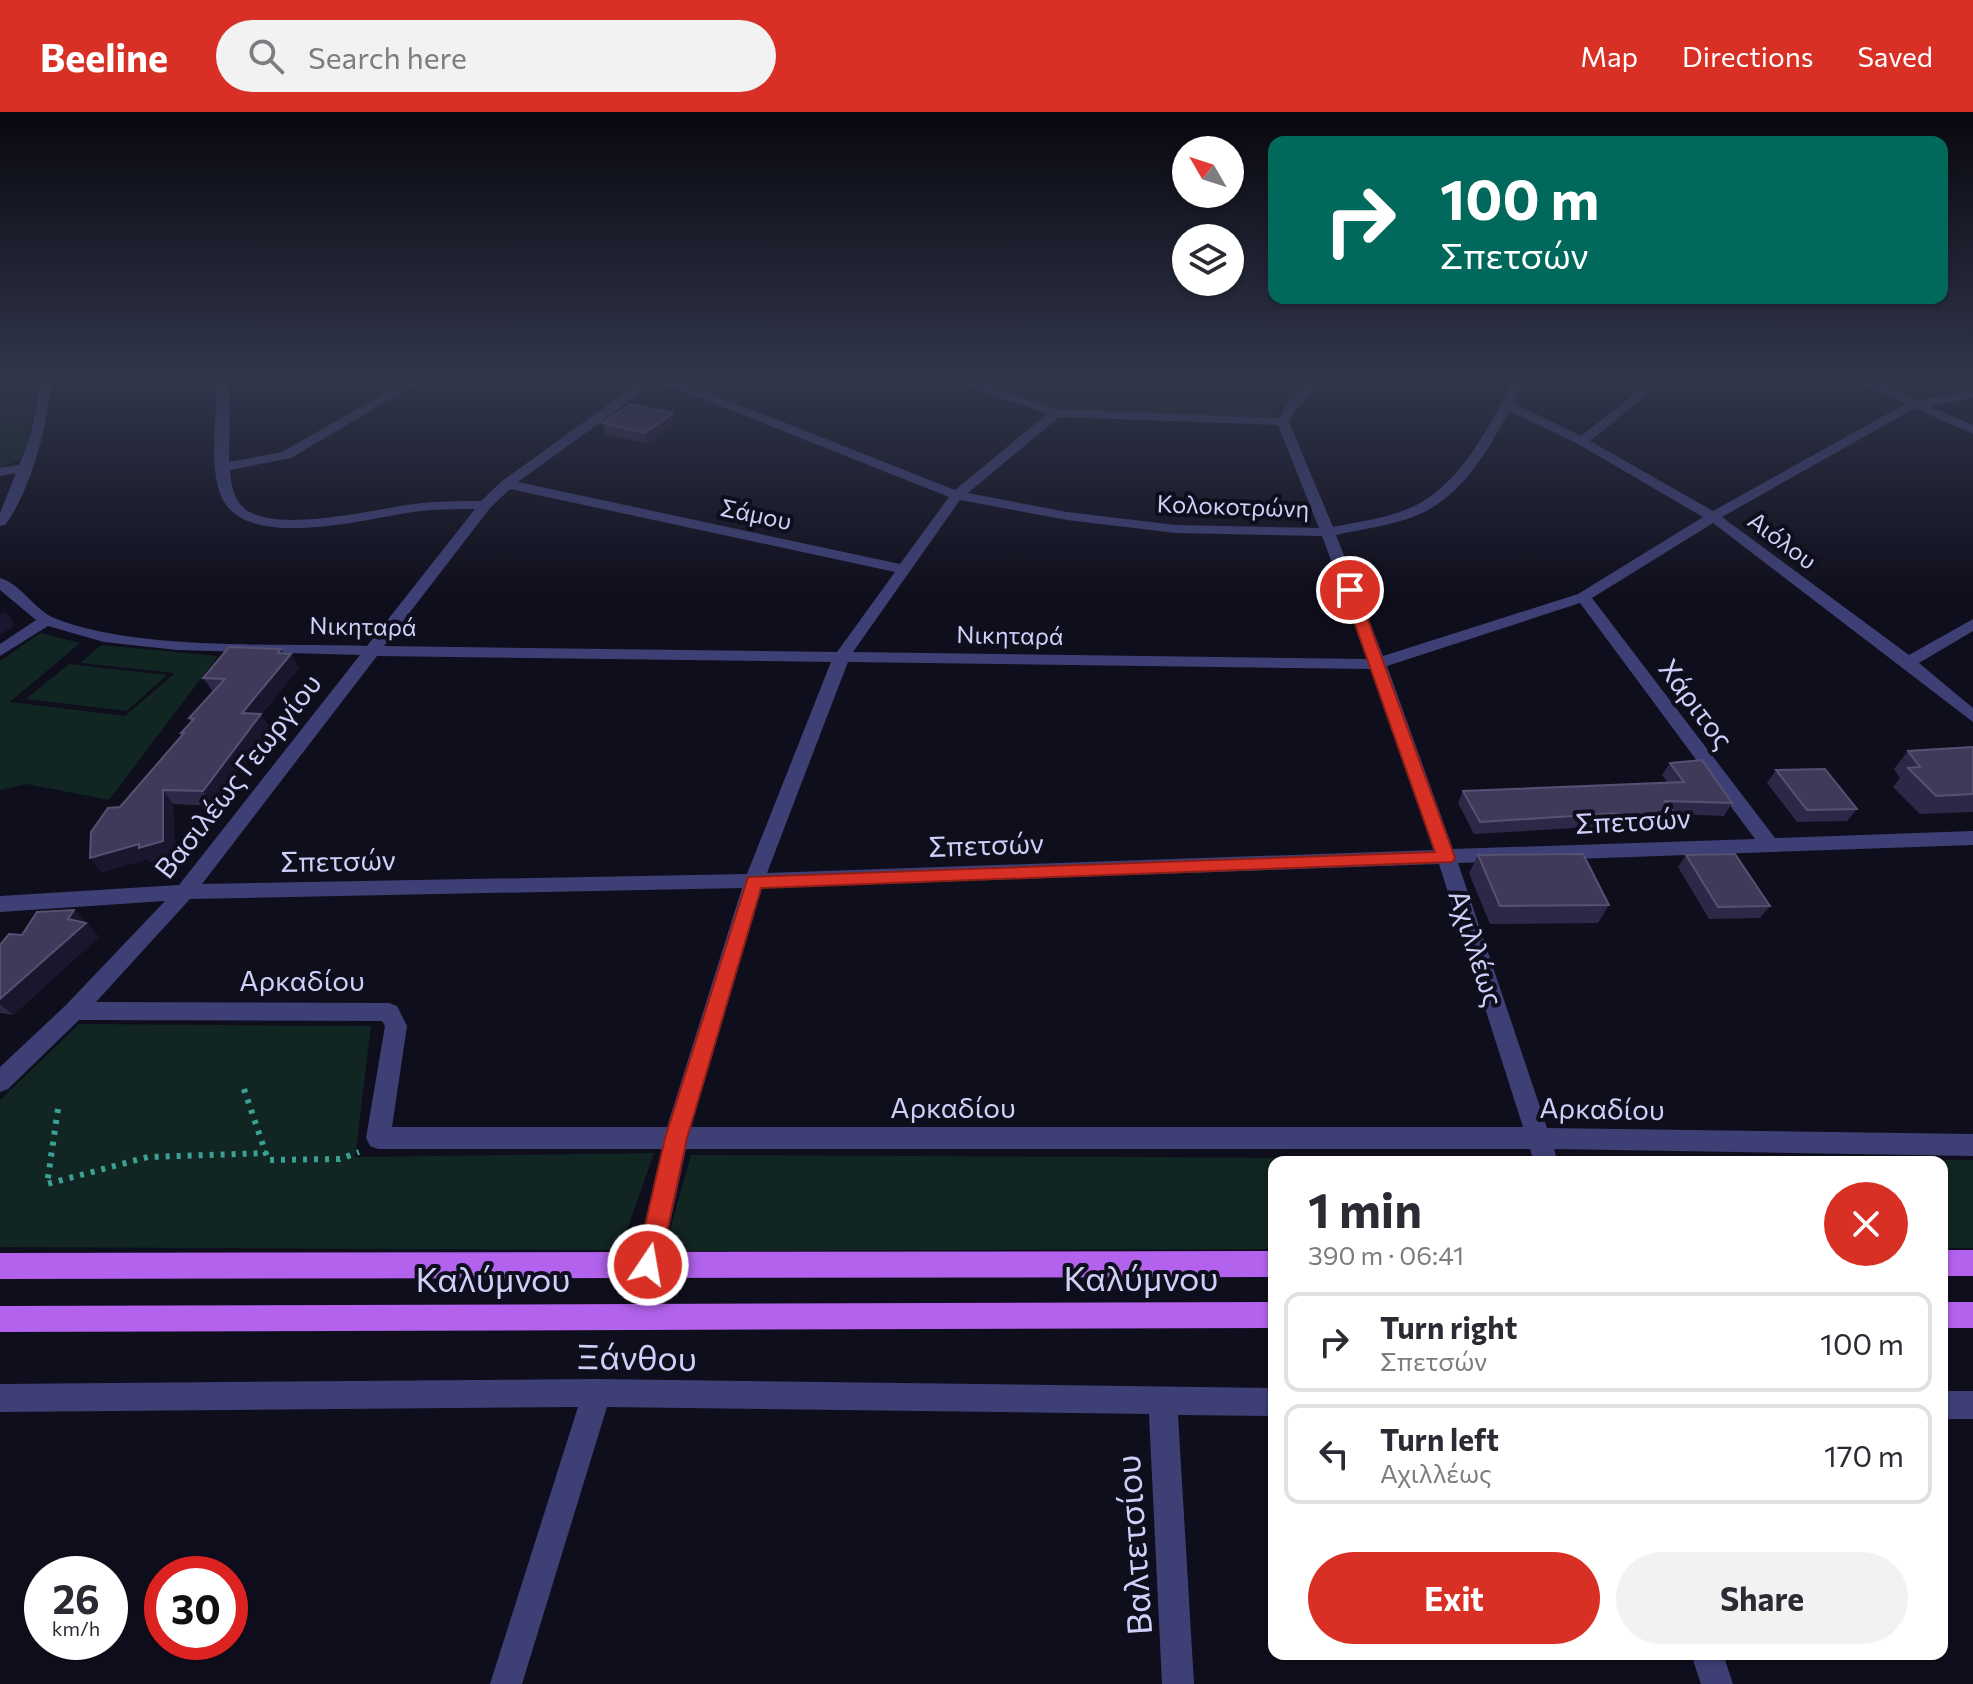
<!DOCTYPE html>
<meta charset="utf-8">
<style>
body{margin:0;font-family:Commissioner,sans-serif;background:#f2f2f3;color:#2b2b33;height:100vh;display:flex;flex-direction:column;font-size:30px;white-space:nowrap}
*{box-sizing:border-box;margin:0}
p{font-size:26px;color:#7c7c81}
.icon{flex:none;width:44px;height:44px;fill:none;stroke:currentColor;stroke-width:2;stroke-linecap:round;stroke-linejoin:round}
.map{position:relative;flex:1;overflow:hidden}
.side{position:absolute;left:1268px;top:1044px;width:680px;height:504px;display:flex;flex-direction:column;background:#fff;border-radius:16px;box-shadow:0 2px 6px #0004}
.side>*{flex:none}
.top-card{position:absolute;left:1268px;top:24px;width:680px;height:168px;border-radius:16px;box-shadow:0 2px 6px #0004;background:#00695c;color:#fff;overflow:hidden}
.needle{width:52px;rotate:309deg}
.fabs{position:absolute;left:1172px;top:24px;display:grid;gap:16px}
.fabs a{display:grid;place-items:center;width:72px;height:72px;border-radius:50%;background:#fff;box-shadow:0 2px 6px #0004;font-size:40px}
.speed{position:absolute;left:24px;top:1444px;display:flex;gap:16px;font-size:40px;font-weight:700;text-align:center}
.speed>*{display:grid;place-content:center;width:104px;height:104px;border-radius:50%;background:#fff;box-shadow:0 2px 6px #0004;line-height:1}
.speed small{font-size:20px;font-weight:400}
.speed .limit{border:12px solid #d22;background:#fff;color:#111}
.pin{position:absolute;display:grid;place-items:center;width:68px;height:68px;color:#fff;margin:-34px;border:4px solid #fff;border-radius:50%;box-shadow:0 2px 8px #0007}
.me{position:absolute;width:88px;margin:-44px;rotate:12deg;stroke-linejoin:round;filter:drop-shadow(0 0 6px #0008)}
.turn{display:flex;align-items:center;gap:28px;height:168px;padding:0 40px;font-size:36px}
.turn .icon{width:104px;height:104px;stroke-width:2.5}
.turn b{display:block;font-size:56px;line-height:68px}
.round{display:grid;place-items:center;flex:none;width:84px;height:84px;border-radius:42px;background:#f2f2f3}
.headline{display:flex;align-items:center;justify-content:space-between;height:136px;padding:0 40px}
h1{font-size:48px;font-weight:700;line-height:60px}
.action{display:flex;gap:16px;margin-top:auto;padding:16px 40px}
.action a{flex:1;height:92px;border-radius:48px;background:#d93025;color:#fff;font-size:32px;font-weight:700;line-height:92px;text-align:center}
.action a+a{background:#f2f2f3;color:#2b2b33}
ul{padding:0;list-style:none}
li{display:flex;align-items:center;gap:24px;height:100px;margin:0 16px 12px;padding:0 24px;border:4px solid #e1e1e2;border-radius:16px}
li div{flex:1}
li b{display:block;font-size:30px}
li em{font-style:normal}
header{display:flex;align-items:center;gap:48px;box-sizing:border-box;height:112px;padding:0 40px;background:#d93025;color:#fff}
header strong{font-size:38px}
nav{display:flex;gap:44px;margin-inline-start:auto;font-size:28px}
.search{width:560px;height:72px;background:#f2f2f3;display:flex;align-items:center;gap:20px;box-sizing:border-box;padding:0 28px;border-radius:44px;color:#7c7c81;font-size:30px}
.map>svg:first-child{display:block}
.green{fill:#112523}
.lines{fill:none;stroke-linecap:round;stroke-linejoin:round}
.path{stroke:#3ba195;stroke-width:6;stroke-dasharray:4 7;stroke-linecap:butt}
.minor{fill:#3e3f75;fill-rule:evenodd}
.major{fill:#b262ec;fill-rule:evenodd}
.wall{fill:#2d2847}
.shaded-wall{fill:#1a162e}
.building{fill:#3f3a5a;stroke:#565173;stroke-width:2}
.route{fill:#d93025;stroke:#8d1f18;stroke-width:2}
.labels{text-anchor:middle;stroke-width:8;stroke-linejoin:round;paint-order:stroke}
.far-street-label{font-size:24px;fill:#d1cef9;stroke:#0f0e1c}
.street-label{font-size:28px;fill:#d1cef9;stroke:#0f0e1c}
.near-street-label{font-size:34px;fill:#d1cef9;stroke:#0f0e1c}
</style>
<header>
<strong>Beeline</strong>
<div class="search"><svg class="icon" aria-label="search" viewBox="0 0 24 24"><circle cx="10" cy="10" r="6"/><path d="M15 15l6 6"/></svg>Search here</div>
<nav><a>Map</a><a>Directions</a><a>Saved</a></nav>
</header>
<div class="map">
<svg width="1973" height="1572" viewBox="0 0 1973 1572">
<rect width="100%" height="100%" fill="#0f0e1c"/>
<path class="green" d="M0,264H34L35,289L25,345L0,356Z
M958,264H1317L1274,305L1250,307L1060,298Z
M40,521L80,531L10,590L125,604L175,561L80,551L101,533L218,544L109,688L27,672L0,678V549Z
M69,552L167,563L127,599L26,587Z
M79,912L371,914L355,1045L654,1041L620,1138L0,1135V988Z
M691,1043L1528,1047L1529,1050H1274V1137L664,1139Z
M1566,1044L1973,1048V1136H1942V1050H1567Z"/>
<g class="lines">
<path class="path" d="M244,977L268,1048L340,1047L359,1040
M58,997L47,1072L148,1045L266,1041"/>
<path class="minor" d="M39,264H51C50,307 31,379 5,413L0,414V401L16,361L0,364V356L19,353C32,324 38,296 39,264Z
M218,264H230L229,350L282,340L415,264H429L291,346L230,358C231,372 233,387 245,397C278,422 374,397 414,392C436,389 459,389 481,389L502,369L648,264H666L955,378L1047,302L939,264H957L1057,297L1279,306L1287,292L1317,264H1330L1296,297L1289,310L1333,415C1356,410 1383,407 1405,398C1460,378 1491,310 1516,264H1528L1513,291L1581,324L1657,264H1670L1590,329L1713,399L1905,292L1847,264H1863L1917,288L1973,278V286L1929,294L1973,313V322L1915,296L1722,405L1909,543L1973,507V519L1919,551L1973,596V610L1713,411L1592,486L1775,726L1973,719V733L1458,751L1547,1016L1973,1022V1044L1554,1037L1558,1050H1534L1530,1037H686L661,1153L657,1162L648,1166L639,1162L635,1153L662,1037H378L370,1034L366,1026L385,914L382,909L79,908L8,977L0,980V955L66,893L165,789L0,800V784L179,773L360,543L177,538L104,530L48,514L0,544V532L36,508L0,478V466C21,472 34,497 54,506C136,539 277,531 367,534L475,397C454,397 434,397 413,400C369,406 247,440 222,386C208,357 217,297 218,264ZM657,269L949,385L900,452L518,370ZM1509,299L1578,332L1703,405L1578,482L1383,544L1336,423C1361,417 1391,414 1415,404C1460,387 1488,339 1509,299ZM1059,305L1278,313L1319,416L1176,413L1067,400L968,381ZM510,377L895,460L837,540L384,534L490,396ZM960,388L1067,408L1176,421L1322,424L1368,547L853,540ZM1580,491L1755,727L1453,737L1387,554ZM377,544L831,550L747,762L202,772ZM848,550L1372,557L1434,738L767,761ZM1439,752L1523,1015H691L762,776ZM742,776L667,1015H392L407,914L397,894L389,891L96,890L190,787Z
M1438,264H1452L1454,266L1448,269Z
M597,1267L1274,1276V1304L1178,1303L1194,1572H1162L1149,1302L607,1295L522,1572H490L578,1295L0,1300V1272Z
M1942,1279H1973V1307H1942Z
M1691,1542H1723L1733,1572H1701Z"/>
<path class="major" d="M1942,1138H1973V1164H1942Z
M1274,1139V1165L0,1167V1141Z
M1274,1190V1216L0,1220V1194Z
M1942,1190H1973V1216H1942Z"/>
</g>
<path class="wall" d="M602,311L675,312L648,332L605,322Z
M284,542H291L299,556L261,603L270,617L214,694L173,692L175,743L151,750L148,747L102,760L90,746L120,695L182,623L181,621L191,610L189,606L213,580L203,566Z
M1973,635V700L1920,702L1893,675L1900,666L1894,657L1908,639Z
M1670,651L1732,691L1724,704L1674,702L1667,715L1613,718L1611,714L1474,722L1458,691L1463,679L1668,671L1662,663Z
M1776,658L1857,697L1847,709L1797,710L1767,671Z
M1478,743L1609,793L1598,811L1490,812L1469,761Z
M1686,743L1770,794L1760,806L1709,807L1678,755Z
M74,798L99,825L13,903L0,901V833Z"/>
<path class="shaded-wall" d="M673,301L675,312L648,332L645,321Z
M5,499L15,513L0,523V503Z
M281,537L287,547L291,542L299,556L261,603L270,617L214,694L203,679L242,601Z
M163,678L173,692L175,743L151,750L148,747L102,760L90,746L139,732Z
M74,798L99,825L13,903L0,892V887L68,807Z"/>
<path class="building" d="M631,292L673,301L645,321L602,311Z
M229,535L281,537L278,541L291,542L242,601L261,602L203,679L163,678V729L139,736V732L90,746L91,720L108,696L120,695L184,621H181L194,607L189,606L225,567L203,566Z
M1973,635V682L1936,684L1908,656L1920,655L1908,639Z
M1702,648L1732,691L1665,689L1675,702L1621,706L1618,701L1480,710L1463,679L1684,670L1670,651Z
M1825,657L1857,697L1807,698L1776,658Z
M1583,742L1609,793L1500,794L1478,743Z
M1735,742L1770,794L1718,795L1686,743Z
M74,798L68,807L86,811L0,887V833L9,822L22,823L37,800Z"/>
<linearGradient id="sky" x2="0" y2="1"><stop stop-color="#08080f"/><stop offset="0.55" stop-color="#31364b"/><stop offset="1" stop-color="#31364b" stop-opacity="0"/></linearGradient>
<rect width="1973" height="484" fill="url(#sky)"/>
<path class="route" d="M1350,474L1357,478L1455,746L1452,750L761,776L687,1026L660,1153L657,1161L648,1165L640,1161L636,1153L665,1026L748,765L1435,740L1343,478Z"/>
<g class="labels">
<g class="far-street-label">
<text transform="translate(1233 395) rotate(2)" y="8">Κολοκοτρώνη</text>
<text transform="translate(756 403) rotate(12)" y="8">Σάμου</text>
<text transform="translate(1782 429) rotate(37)" y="8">Αιόλου</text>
<text transform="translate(363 515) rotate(1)" y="8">Νικηταρά</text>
<text transform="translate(1010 524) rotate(1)" y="8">Νικηταρά</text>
</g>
<g class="street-label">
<text transform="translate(1696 592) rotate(53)" y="10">Χάριτος</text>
<text transform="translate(238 664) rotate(-52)" y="10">Βασιλέως Γεωργίου</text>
<text transform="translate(1633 709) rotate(-3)" y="10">Σπετσών</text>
<text transform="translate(986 733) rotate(-2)" y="10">Σπετσών</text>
<text transform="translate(338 749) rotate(-1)" y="10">Σπετσών</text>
<text transform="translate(1476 836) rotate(72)" y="10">Αχιλλέως</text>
<text x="302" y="879">Αρκαδίου</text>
<text x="953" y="1006">Αρκαδίου</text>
<text transform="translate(1602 997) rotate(1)" y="10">Αρκαδίου</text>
</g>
<g class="near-street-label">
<text x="1141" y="1179">Καλύμνου</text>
<text x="493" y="1180">Καλύμνου</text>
<text transform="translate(637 1246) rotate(1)" y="12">Ξάνθου</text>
<text transform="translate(1134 1433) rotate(-94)" y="12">Βαλτετσίου</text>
</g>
</g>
</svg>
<div class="fabs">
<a><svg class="needle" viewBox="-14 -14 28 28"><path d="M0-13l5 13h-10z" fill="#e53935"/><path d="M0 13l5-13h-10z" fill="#7c7c81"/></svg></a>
<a><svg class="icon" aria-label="layers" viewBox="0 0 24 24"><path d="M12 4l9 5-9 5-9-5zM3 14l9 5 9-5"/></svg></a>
</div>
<div class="speed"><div>26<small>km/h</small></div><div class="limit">30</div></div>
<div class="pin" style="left:1350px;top:478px;background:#d93025"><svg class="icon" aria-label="arrive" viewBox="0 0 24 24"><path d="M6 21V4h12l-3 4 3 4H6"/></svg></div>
<svg class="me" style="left:648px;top:1153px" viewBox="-20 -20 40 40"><circle r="17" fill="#d93025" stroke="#fff" stroke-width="3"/><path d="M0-11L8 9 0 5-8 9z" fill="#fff"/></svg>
<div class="top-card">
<div class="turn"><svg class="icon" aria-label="right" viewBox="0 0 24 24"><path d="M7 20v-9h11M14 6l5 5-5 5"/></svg><div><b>100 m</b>Σπετσών</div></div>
</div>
<section class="side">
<div class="headline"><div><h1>1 min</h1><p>390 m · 06:41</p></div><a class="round" style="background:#d93025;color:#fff"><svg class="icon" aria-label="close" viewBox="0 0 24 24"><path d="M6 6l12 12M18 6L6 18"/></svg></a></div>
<ul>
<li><svg class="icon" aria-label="right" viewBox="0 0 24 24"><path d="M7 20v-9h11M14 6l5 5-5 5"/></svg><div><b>Turn right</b><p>Σπετσών</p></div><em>100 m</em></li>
<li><svg class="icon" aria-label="left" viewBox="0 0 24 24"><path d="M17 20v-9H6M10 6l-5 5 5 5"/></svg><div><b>Turn left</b><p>Αχιλλέως</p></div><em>170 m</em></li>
</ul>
<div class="action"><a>Exit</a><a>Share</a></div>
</section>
</div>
